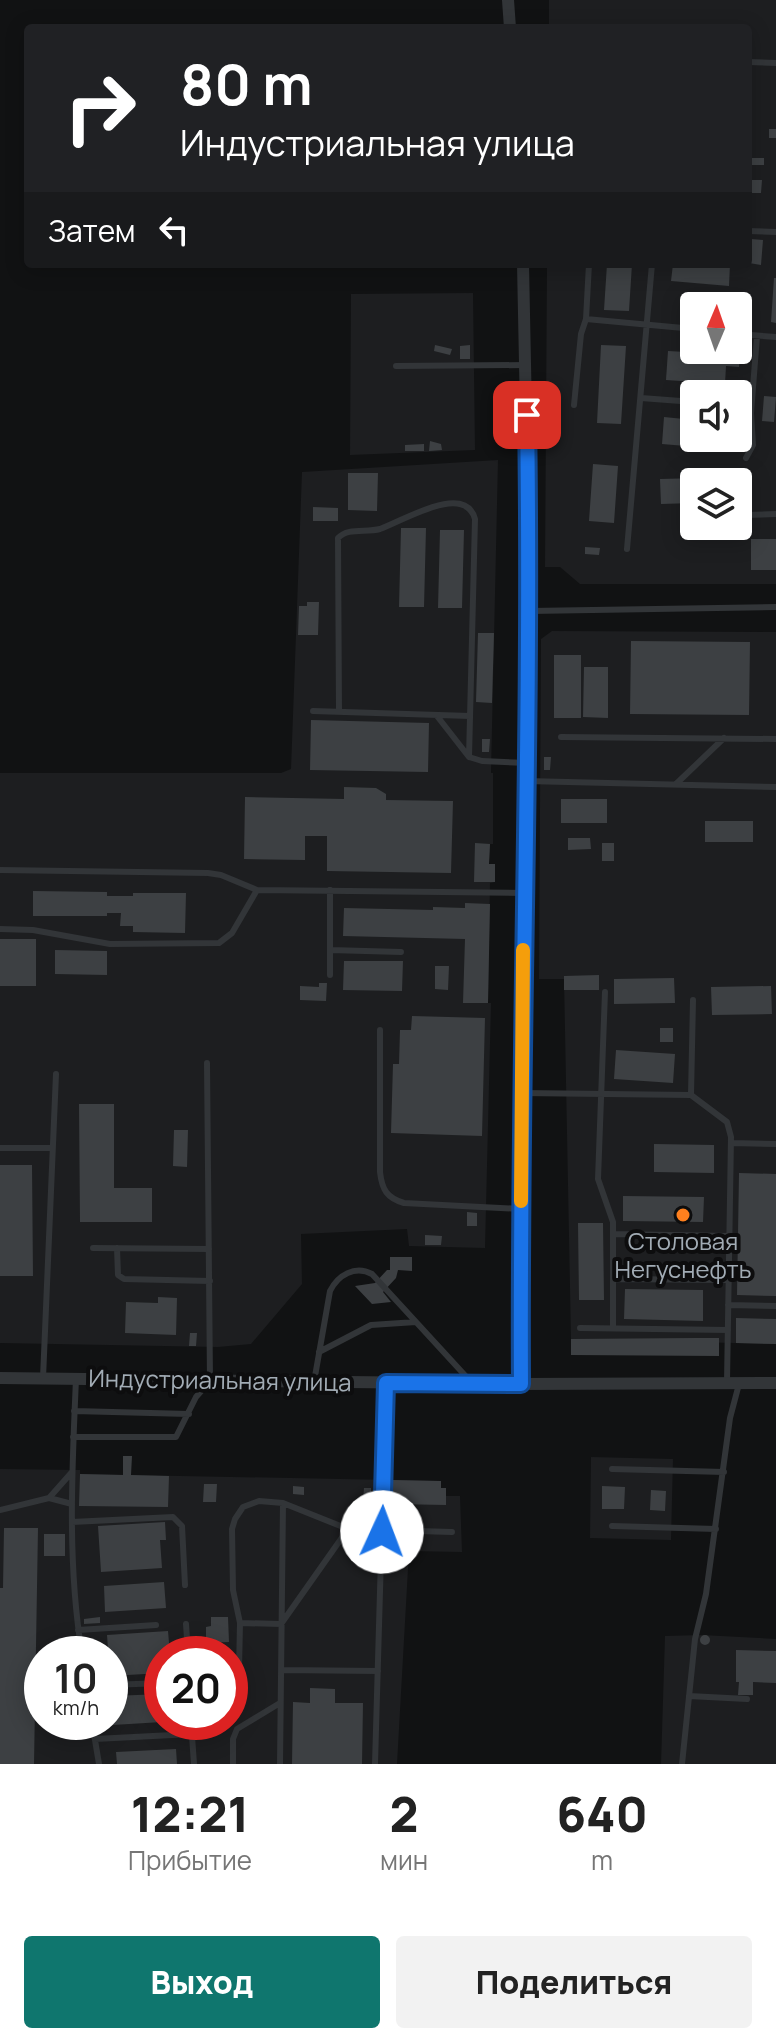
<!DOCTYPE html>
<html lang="ru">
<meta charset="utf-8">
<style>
body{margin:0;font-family:Manrope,sans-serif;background:#f2f2f2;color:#222;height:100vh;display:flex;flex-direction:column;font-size:30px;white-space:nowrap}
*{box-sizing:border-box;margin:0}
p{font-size:26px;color:#767676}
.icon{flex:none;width:44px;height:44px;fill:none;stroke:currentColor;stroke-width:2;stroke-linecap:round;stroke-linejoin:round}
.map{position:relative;height:1764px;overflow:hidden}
.side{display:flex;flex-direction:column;background:#fff;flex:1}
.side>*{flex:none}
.guide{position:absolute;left:24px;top:24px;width:728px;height:244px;border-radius:8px;box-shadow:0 4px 20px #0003;background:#202124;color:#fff;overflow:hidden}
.needle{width:52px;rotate:2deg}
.fabs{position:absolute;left:680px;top:292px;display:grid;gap:16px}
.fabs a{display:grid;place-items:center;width:72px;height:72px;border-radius:8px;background:#fff;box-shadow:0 4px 20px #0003;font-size:40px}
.speed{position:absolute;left:24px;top:1636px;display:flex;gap:16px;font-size:40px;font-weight:700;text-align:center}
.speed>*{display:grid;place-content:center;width:104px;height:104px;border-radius:50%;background:#fff;box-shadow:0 4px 20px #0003;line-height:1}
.speed small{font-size:20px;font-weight:400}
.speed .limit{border:12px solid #d22;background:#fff;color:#111}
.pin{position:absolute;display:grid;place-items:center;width:68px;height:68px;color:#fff;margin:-34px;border-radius:16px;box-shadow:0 4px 12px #0006}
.me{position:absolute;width:88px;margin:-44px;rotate:2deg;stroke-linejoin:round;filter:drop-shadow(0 0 6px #0008)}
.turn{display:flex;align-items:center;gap:28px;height:168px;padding:0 24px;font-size:36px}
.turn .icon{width:104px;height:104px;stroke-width:2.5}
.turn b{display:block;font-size:56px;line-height:68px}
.then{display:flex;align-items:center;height:76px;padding:0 24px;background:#0003;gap:16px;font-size:30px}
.eta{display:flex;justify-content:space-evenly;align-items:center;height:136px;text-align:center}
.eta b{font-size:48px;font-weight:800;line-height:56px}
.primary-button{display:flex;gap:16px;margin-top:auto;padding:16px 24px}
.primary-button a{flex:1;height:92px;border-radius:8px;background:#0f766e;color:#fff;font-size:32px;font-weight:800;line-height:92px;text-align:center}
.primary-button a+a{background:#f2f2f2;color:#222}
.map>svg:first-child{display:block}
.built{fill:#1d1e20;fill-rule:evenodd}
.building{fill:#3d4043}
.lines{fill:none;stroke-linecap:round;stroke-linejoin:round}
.service{stroke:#323538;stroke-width:6}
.minor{stroke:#323538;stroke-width:12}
.route-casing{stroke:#114b97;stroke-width:20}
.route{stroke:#1a73e8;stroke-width:14}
.slow{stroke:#f59e0b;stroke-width:14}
.poi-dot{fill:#ff801e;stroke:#0d0d0e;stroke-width:3}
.labels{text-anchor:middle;stroke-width:8;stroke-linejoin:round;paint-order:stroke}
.poi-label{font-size:24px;fill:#a2acb5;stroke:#0d0d0e}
.street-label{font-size:24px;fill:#a2acb5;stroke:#0d0d0e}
</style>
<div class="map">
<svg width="776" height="1764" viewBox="0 0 776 1764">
<rect width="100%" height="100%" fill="#111213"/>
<path class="built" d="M549,0H776V584H580L560,567H545L547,264H748V28H549ZM694,306H738V350H694ZM694,394H738V438H694ZM694,482H738V526H694Z
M473,293L475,450L350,455L351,294Z
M498,460L491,773H493V844H490L489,864H495V882L490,883L488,1003H491L485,1248L409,1246L407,1229L301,1234L302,1284L251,1344L218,1347L0,1343V773H281L291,769L302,472Z
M552,631L776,632V1344L571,1339L564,979H539L541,639Z
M591,1457L673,1459L671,1540L590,1538Z
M0,1469L80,1470V1474L441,1481V1488H446V1496H460L462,1552L409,1551L397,1764H0ZM42,1654H110V1722H42ZM162,1654H230V1722H162Z
M702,1635L776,1639V1764H661L665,1636Z"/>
<path class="building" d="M769,129H776V138H769Z
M748,158H764V165H748Z
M748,180H762L761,193H748Z
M751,239L763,240L761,265L749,263Z
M607,264H632L629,311L604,310Z
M673,264H730L729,286L671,281Z
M774,278H776V323L771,322Z
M435,345L452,349L450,355L434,351Z
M470,345V359H460V346Z
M601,345L626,346L621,424L597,423Z
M668,351L740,355L739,367L726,366L725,384L666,380Z
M764,396L776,397L774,422L762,421Z
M664,417L694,420V438H710L709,448L662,444Z
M430,441L441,444L442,450L429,451Z
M424,444V451H405V445Z
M593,464L618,466L614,523L589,521Z
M348,473H378L377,511L348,510Z
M739,477V482H694V503L661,504L660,479Z
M313,507L338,508V521H313Z
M401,528H426L424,607H399Z
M440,530H464L462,608H438Z
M751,539H776V570H751Z
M585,547L600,548L599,555L585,554Z
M307,602H319L318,635H298L299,606H307Z
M478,633H494L492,703L476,702Z
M631,641L750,642L749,715L630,714Z
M554,655H581V718H554Z
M584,667H608V718L583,717Z
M311,720L429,723L428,772L310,770Z
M482,739H490L489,752H482Z
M544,757H551L550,770H544Z
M344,787L376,788L386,794V800L453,801L451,873L327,871V836H305V860L244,859L245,797L344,799Z
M561,799H607V823H561Z
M705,821H753V842H705Z
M568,838H590L591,849L568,850Z
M475,843L490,844L489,864H495V882H474Z
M602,843H614V861H602Z
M33,891L107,892V896H133V893H186L185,933L133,932V926H120L121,913H107V916H33Z
M465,903L490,904L488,1003H463L465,939L343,936L344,908L433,910V907L465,908Z
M0,939H36V986H0Z
M55,950L107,951V975L55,974Z
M344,961H403L402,991L343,990Z
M435,966H449L448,990L435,989Z
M599,975V990H564V976Z
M674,978L675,1003L614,1004V979Z
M319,983H327L326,1001L300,1000V986L319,987Z
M771,986L772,1014L712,1015L711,987Z
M412,1016L485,1018L482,1136L391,1133L393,1064H399L400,1030H411Z
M660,1028H673V1042H660Z
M616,1050L675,1054L673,1083L614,1079Z
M79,1104H114V1188H152V1222H80Z
M174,1130H188L187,1167L173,1166Z
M654,1144L714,1145V1173L654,1172Z
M0,1165H32L33,1276H0Z
M739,1173L776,1174V1296L737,1295Z
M623,1196L704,1197L703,1222L623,1221Z
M467,1212L477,1213V1226H467Z
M578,1223H603L604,1300H579Z
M425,1235L442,1236L441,1245H425Z
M390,1257H412V1271L398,1270L396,1278L383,1292L391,1302L372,1304L355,1286L375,1283L387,1270H390Z
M625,1289L703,1290V1321L624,1319Z
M158,1297L177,1298L176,1335L125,1333L126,1302L158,1303Z
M736,1318L776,1319V1344L736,1343Z
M190,1333H197L196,1346H189Z
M694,1338H719V1356L571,1355V1339Z
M123,1456H132L131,1475L169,1476L168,1507L79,1506L80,1474L123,1475Z
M393,1480L441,1481V1488H446V1505L393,1504Z
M204,1484H217L216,1502H203Z
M293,1486L304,1487V1495L293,1494Z
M602,1486L625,1487L624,1509H602Z
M364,1488H371V1501H363Z
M651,1490L666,1491L665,1511L650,1510Z
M165,1522L166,1540H160L162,1568L101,1572L98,1526Z
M4,1528H38L34,1764H0V1588H3Z
M44,1534H65V1556H44Z
M164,1582L166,1608L105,1612L104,1586Z
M100,1617V1623L84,1624V1619Z
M211,1617H228L229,1642L206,1643V1627L211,1626Z
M168,1631L170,1654H162V1673L110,1676L107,1635Z
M700 1640a5 5 0 1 1 10 0a5 5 0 1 1-10 0Z
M736,1650L776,1651V1683L753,1682V1695H738L739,1682H736Z
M310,1688L335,1689V1703H363L362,1764H292L293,1702L310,1703Z
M162,1694V1722L113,1725L112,1696Z
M176,1749L177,1764H117L116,1752Z"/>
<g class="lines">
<path class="service" d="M748,62L776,63
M748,231L776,232
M586,319L589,264
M738,334L776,337
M396,366L525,365
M641,398L694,402
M574,405L581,334L586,319L694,329
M738,405L751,406
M746,458L753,445L751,413L757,336
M746,515L776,514
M627,549L652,264
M530,611L776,607
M313,711L470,716
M339,712L338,538C348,527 366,533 380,529C403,521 465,482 475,519L469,757L482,761L527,763
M437,716L469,757
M561,737L776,739
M526,781L776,787
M676,784L724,738
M0,870L208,873L221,875L257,890L523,893
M0,929L33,930L110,944L219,943L232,933L257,890
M330,950L401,952
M330,975V890
M605,992L598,1179L613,1222V1328
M380,1030V1172C382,1190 387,1198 404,1203L521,1209
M521,1093L691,1095L693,1000
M691,1095L727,1122L731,1137L727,1382
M731,1143L776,1144
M0,1148H52
M613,1234L729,1236
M93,1248L209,1249
M117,1248L118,1275L124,1279L210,1281
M613,1279L728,1280
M728,1305L776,1306
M580,1328L728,1330
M319,1352L371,1325L416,1322
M43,1378L56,1074
M76,1379C72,1470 67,1563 82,1654
M314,1382L330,1291C338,1275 355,1265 372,1274L472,1383
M74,1411L189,1414
M73,1437H176L196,1397L210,1381L207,1063
M612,1469L724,1472
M49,1498L72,1504
M0,1510L49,1498L72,1472
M72,1522L173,1517L182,1526L185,1585
M612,1526L716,1529
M240,1623L281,1624L348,1529
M186,1624L188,1654
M78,1630L156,1625
M239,1670L240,1623L233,1590L232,1529L235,1519L243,1507L259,1501L283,1503L348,1529L452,1532
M281,1670L378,1671
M110,1685L162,1683
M689,1696L747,1699
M92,1722L99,1764
M191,1722L194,1764
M95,1739L192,1734
M233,1764V1739L237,1729L280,1703
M280,1764L283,1503
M375,1764L386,1384
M682,1764L695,1639L706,1594L730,1418L739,1384"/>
<path class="minor" d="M508,0L510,28
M0,1378L521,1384L776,1383
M521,1384V1093L530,611L523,264"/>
</g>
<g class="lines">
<g class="route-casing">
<path id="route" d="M382,1532L386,1383L521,1384C519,1061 532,738 527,415"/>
</g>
<use href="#route" class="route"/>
<path class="slow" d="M521,1201L523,950"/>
</g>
<circle class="poi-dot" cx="683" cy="1215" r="8"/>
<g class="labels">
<g class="poi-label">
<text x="683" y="1250">Столовая<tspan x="683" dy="28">Негуснефть</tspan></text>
</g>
<g class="street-label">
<text transform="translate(220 1381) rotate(1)" y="8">Индустриальная улица</text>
</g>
</g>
</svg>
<div class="fabs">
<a><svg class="needle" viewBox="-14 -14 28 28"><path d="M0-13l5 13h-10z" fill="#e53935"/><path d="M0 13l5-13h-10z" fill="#767676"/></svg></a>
<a><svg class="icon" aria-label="sound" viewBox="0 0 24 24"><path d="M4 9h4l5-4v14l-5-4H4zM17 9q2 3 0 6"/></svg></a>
<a><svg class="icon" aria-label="layers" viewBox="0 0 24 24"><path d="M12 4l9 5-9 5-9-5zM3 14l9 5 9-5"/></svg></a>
</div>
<div class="speed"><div>10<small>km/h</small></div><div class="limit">20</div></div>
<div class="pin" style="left:527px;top:415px;background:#d93025"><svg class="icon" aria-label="arrive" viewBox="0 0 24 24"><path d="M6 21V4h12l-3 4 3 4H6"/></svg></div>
<svg class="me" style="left:382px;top:1532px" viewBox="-20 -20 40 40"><circle r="19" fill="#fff"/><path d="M0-13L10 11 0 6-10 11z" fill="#1a73e8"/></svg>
<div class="guide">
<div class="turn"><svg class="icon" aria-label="right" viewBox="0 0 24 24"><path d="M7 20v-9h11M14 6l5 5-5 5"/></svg><div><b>80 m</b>Индустриальная улица</div></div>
<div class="then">Затем<svg class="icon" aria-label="left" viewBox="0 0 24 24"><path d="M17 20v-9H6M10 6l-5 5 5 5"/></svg></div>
</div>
</div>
<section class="side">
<div class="eta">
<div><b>12:21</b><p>Прибытие</p></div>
<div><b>2</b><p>мин</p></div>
<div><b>640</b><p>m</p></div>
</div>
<div class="primary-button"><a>Выход</a><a>Поделиться</a></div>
</section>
